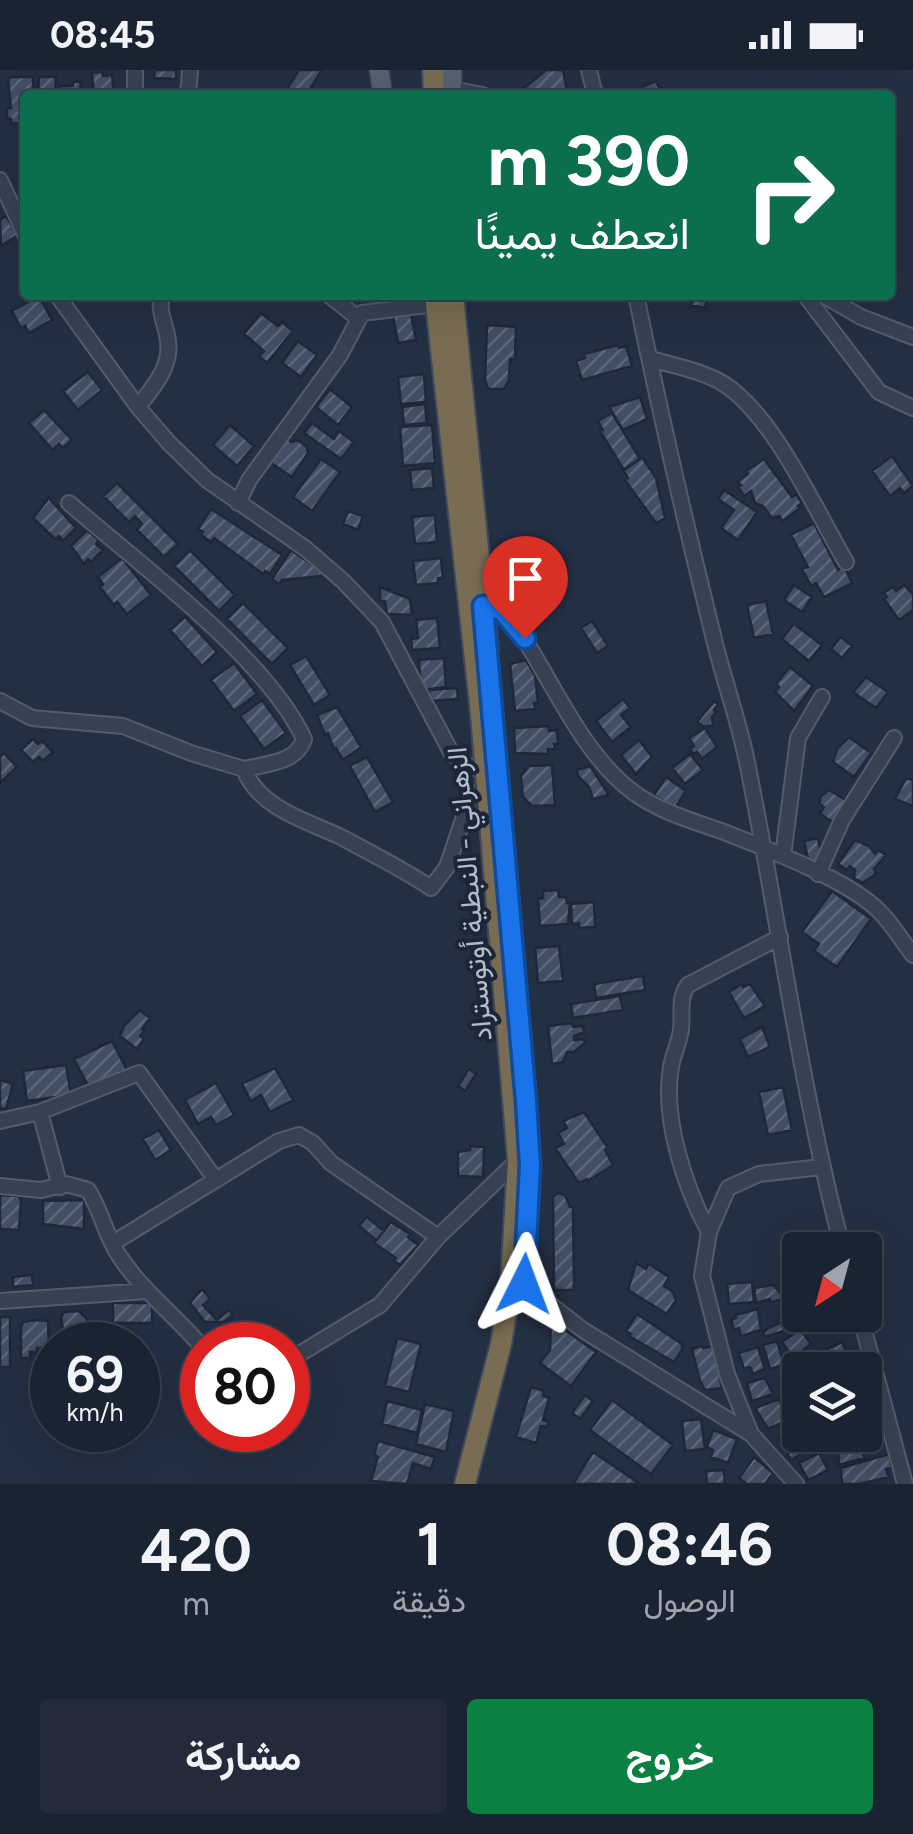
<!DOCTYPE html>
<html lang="ar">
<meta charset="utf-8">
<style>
body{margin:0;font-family:Figtree,Vazirmatn,sans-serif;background:#232b3a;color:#f1f3f6;direction:rtl;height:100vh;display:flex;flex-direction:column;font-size:38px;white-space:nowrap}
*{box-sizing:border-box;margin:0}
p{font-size:32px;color:#9fa4ac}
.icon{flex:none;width:55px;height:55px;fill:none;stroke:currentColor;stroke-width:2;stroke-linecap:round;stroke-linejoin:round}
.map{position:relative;height:1414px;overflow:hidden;direction:ltr}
.side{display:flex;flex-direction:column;background:#1a2332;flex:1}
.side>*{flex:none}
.banner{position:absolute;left:20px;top:20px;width:875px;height:210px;border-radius:10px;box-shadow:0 10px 40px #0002,0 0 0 2px #38404d;direction:rtl;background:#0b6e4f;color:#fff;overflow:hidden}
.needle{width:65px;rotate:216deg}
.tools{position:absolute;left:782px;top:1162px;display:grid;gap:20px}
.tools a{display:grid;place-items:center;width:100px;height:100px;border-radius:10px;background:#1a2332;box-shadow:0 10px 40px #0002,0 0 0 2px #38404d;font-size:50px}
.speed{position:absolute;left:30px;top:1252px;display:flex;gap:20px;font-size:50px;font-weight:700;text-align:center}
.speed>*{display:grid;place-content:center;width:130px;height:130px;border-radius:50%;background:#1a2332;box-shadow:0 10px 40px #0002,0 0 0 2px #38404d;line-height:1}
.speed small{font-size:25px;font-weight:400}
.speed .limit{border:15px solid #d22;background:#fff;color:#111}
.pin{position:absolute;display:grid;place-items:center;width:85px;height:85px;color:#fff;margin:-102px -42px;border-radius:50% 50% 50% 0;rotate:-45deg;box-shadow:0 0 10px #0007}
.pin .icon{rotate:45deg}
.me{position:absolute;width:110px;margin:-55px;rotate:3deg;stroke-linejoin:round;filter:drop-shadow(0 0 8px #0008)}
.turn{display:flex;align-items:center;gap:35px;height:210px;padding:0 40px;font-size:45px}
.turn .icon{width:130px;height:130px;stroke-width:2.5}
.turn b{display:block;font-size:70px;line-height:85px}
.eta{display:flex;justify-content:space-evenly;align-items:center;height:170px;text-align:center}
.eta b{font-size:60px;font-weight:700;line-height:70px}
.primary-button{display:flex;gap:20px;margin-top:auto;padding:20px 40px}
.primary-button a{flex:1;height:115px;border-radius:10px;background:#0b8043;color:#fff;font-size:40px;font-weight:700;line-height:115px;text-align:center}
.primary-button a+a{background:#232b3a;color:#f1f3f6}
.status{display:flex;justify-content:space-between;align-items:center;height:70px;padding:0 50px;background:#1a2332;direction:ltr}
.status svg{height:28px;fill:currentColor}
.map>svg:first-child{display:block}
.building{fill:url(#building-hatch);stroke:#1e2839;stroke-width:2.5}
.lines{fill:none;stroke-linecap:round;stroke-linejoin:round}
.minor-casing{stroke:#525c6c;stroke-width:18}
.major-casing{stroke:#414a5b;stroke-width:21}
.highway-casing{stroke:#3f4959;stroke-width:24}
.minor{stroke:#374152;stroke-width:14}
.major{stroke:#556072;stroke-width:18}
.highway{stroke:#796c53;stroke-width:20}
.route-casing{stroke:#114b97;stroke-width:25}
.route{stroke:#1a73e8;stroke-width:18}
.labels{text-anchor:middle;stroke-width:8;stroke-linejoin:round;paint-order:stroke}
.street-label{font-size:28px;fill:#b4bccc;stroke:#1c2637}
</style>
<div class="status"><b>08:45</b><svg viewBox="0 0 49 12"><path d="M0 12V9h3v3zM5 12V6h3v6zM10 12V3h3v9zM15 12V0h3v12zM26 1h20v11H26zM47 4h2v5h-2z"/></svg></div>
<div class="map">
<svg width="913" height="1414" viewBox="0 0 913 1414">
<defs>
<pattern id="building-hatch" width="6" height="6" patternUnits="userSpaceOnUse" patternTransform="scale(2.5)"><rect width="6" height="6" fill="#414e65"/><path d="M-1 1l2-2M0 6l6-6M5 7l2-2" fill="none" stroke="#5a667a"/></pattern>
</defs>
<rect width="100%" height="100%" fill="#232f43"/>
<path class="building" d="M155,0H176V9L154,8Z
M299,0H322L306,25H283Z
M546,0H563L568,25H531L523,19Z
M102,2L103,6L112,5L114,25H94L92,3Z
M11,7H33V25H25V54L11,53V49L7,48V38H11L8,9Z
M39,7H56L55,25H38Z
M656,11L662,25H635L633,21Z
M73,12H81L80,25H60V16H73Z
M6,146L18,165L1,176L0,150Z
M685,225H708L705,238L691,235L692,231L684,229Z
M39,226L52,250L29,263L25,256L21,258L12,241Z
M261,243L278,256L282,252L293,261L267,293L259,286L264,281L244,264Z
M411,244L416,270L398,273L393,246Z
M487,255L516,257L515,289H510L509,310L504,319H488L485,310Z
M298,271L317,285L301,307L282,293Z
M618,275L619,278L626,276L632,296L582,310L576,291L585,288L584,284Z
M88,302L102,320L78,340L63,321Z
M424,304L426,332L401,334L398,307Z
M330,319L352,337L338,355L316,337Z
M640,327L647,349L623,360L609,337Z
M425,334L427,353L404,355L402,337Z
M44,340L72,370L63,378L59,374L53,380L29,353Z
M612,343L640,389L624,400L600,361L603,360L598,351Z
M312,353L334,369L339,361L354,372L341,389L304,363Z
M230,355L254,376L237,396L213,375Z
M432,355L435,393L403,396L400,357Z
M287,368L291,372L298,370L307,377L308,383L292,407L271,393Z
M892,386L913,416L904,423L900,418L890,426L872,401Z
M642,387L656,408L665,448L656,453L625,410L628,408L623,400Z
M321,389L340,402L312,441L293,427Z
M764,389L792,427L796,424L802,433L798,436L800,438L783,451L779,446L772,448L763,436L755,433L751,421L744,426L738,417L741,415L738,411L748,404L746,401Z
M432,398L434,418L412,420L410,400Z
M117,413L178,474L164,487L137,460L142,454L135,446L129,452L103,426Z
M724,420L757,442L738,470L721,458L734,440L718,429Z
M49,428L76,458L63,471L59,466L55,469L33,448Z
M211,439L282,485L270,504L265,501L263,504L214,468L211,472L201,465L203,462L198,459Z
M348,441L363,446L358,460L343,454Z
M435,445L437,472L415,474L412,447Z
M814,453L838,500L844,496L852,513L824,527L816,513L811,516L802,499L808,497L791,465Z
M87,460L99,470L96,474L103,480L91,492L88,489L84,494L71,476Z
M190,480L235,525L219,541L174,496Z
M291,480L323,502L321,506L282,510L279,514L272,509Z
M122,488L151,525L127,544L117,532L114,535L100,517L103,514L98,507Z
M441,488L443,508H438V513L416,515L413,491Z
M794,515L812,527L802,542L784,530Z
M904,515L913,524V540L899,550L884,529L887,527L884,523L893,517L896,521Z
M380,517L410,529L412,545L387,544L385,531H380Z
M766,531L773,564L754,568L747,535Z
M243,533L288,578L272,594L227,549Z
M185,547L217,582L202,596L170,560Z
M437,548L440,578L412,580L411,569L418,568L416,550Z
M592,551L608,576L597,583L581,558Z
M794,554L822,575L809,591L782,569Z
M841,567L852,576L842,588L831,579Z
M306,586L330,625L314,635L290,595Z
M444,588L446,617L421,620L419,590Z
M526,590L535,605L538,633H534L535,639L515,641L510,594Z
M234,593L257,624L234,641L211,610Z
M790,597L813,616L794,641L775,622L779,617L776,614Z
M866,607L888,622L876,638L853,622Z
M457,618L458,629L430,631L429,620Z
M623,629L630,638L621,645L631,657L612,672L596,651Z
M262,630L286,663L264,679L240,646Z
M714,631L718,634L714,640L716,642L712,647L713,655L704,657L697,652Z
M337,637L361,677L343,690L336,678L334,680L328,663L325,665L317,645Z
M549,656V661L557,660L558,674H554L555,679H548V684L515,683L514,658Z
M705,658L717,677L702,689L697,682L693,684L690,679L694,676L689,668Z
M849,667L871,683L854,707L833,692L837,679Z
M33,669L38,674L42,671L53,682L43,691L39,687L33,692L21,680Z
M639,670L652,687L636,704L621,685Z
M4,683L17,697L0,713V687Z
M690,684L703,700L685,714L672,698Z
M367,687L393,732L375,742L350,696Z
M552,695L555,735L532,736L523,727L521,706L529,696Z
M590,696L609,725L593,729L589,717L578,706L577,700Z
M666,707L686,721L675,738L654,725Z
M906,708L913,710V736L895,729Z
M829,720L849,732L836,754L820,744L824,737L819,734L821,726Z
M818,768L822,790L809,794L804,771Z
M855,770L869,776L875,784L878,780L886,785L874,799L876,804L862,813L854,808L855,800L850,796L847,800L838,794Z
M558,820L559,827H566L567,833L570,832L568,854L540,856L538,829L543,828V821Z
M832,821L871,849L837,897L814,881L819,874L802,862Z
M594,832L595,857L579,858V853L572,854L571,834Z
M559,876L563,911L538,913L535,878Z
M643,906L645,920L596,928L594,914Z
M742,914L743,917L750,914L765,936L744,948L729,922Z
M620,926L623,940L573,948L571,934Z
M140,940L150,948L142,959L144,961L140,966L144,969L137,979L120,966L124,956Z
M572,953L573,957L583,956L584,962L574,966V970L584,969L585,973L574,982H567L563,992L552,994L548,956Z
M762,957L770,977L748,987L740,969Z
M112,971L128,1002L122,1005L121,1002L96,1015L91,1021L74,989Z
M66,995L71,1025L27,1031L23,1001Z
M275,998L293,1030L270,1042L261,1025L251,1031L242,1014Z
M469,999L476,1004L465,1021L458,1016Z
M0,1010L13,1014L6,1039L0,1038Z
M216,1013L234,1045L216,1055L211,1047L198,1054L185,1030Z
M783,1017L792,1060L768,1065L759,1022Z
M584,1042L608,1078L605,1080L613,1095L588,1111L587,1109L579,1113L555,1078L564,1074L558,1063L567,1058L563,1051Z
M159,1060L171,1080L155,1090L143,1069Z
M470,1076L484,1077L483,1107L458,1106V1082L470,1080Z
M558,1123L565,1125L570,1137H573L574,1220H554L553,1127Z
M0,1125L18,1126L21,1129L19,1160L0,1159Z
M84,1130V1159L43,1154V1131Z
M367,1147L384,1161L376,1170L359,1156Z
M391,1152L410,1164L408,1167L418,1175L400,1195L394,1191L396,1188L374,1173Z
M636,1193L646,1199L649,1194L669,1207L664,1216L673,1222L676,1230L667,1244L628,1220Z
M32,1205L33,1215L13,1217V1207Z
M752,1212L754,1232L729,1234L727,1214Z
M773,1215L786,1229L770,1232V1229L756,1233L754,1218Z
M202,1219L210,1229L203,1235L217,1250L229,1240L233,1245L224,1252H205L190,1233Z
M113,1233H152V1253H113Z
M790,1237L799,1256L765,1267L763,1263L768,1258L782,1252L779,1244Z
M758,1239L761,1260L741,1266L739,1258L734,1260L731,1250L736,1248L735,1245Z
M79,1241L86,1248L87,1273L74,1275L65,1272L61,1247L64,1242Z
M637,1244L682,1274V1280L674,1292L629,1266L631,1264L626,1261Z
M0,1247H10V1297H0Z
M34,1250L48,1251L49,1277L37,1278V1282H30V1288H21V1257L23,1252Z
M551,1250L596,1282L571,1316L540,1293L550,1280Z
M800,1259L811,1274L793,1288L782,1272Z
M397,1268L421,1274L409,1322L385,1316Z
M777,1271L784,1295L770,1299L763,1275Z
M842,1272L853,1300H833L825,1280Z
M702,1276L703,1278L713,1276L722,1318L705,1320L700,1311L692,1279Z
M758,1277L765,1299L753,1304L750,1297L744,1299L739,1283Z
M819,1288L824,1300H800V1315L793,1298Z
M765,1308L773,1324L752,1331L747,1313Z
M531,1317L544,1321L543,1326L549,1328L543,1350L549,1352L547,1357L541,1356L536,1373L516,1367Z
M585,1325L593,1331L580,1349L572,1343Z
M779,1329L788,1350L768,1359L755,1338Z
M612,1330L673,1375L651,1404L590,1360Z
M387,1331L422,1340L417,1363L382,1354Z
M425,1334L454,1341L446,1382L416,1374Z
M701,1349L705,1379L685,1381L682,1351Z
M800,1356V1365H807L814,1377L791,1390L779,1368Z
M713,1360L737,1369L728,1393L711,1387L713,1380L707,1377Z
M378,1371L435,1387L431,1399L413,1393L407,1414L371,1411L378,1387L374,1385Z
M861,1375L864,1388L839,1395L838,1381Z
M593,1382L640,1414H573Z
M819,1383L828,1400L808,1410L799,1393Z
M889,1384L892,1398L886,1399L889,1407L859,1414H842L841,1398Z
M754,1387L773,1403L765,1414H747L739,1408Z
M724,1400L725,1414H707L706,1401Z"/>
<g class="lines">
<g class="minor-casing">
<path id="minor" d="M135,0V25
M589,0L595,25
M445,18L483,25
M188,25L190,0
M0,110L25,164
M57,225L138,337L169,373L207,410L306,479L343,511L382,552L452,684L466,695L486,702
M329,225L359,249
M636,225C659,338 685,452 713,565C723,609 740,653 748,697C780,858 801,1021 843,1180
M805,225L879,322L913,338
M823,225L861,247L913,267
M651,289C675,296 703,301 724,314C774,346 816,441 846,492
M138,337C155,315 174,294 167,265C164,250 158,240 162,225
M69,433C139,494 266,587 304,669C297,693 265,694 244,699
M238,433L249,410L340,285L362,243L436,234
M483,535L494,536L510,547C549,602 579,682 633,722C660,742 693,751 724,762C765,778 851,811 880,842C893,855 902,871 913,885
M0,631L32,648L123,656L191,683L244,699C259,739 308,751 343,768C372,784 403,799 431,818L447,797L465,744L487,711
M783,786L798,668L822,627
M818,804L842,750L894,668
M40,1042L60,1117
M0,1051L40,1042L139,1003L216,1110
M0,1116L41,1120L66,1114L88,1120C101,1140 105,1164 118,1184C140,1219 175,1245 202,1277
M709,1162C685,1118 662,1048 671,997C673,985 679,973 681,960C683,943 678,929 688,915L780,867
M113,1173L279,1071L299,1065L313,1073L331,1093L438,1167
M524,1214L583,1260L751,1364L796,1414
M0,1231L147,1221
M860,1245L905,1414
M288,1291L380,1235L438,1167L518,1090
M751,1364L727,1304L702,1206L709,1162L728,1118L759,1104L822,1097"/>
</g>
<g class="major-casing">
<path id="major" d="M379,0L383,25
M452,25V0"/>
</g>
<g class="highway-casing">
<path id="highway" d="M433,0L434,25
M435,225L481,644L518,1090L511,1211L501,1274L465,1414
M453,225L488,579"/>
</g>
<use href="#minor" class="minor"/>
<use href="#major" class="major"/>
<use href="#highway" class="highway"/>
</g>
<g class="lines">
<g class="route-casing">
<path id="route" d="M524,1214L530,1096L526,1031L483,536L502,540L525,568"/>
</g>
<use href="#route" class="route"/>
</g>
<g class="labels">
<g class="street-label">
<text transform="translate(469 824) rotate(-95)" y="10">الزهراني - النبطية أوتوستراد</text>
</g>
</g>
</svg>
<div class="tools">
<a><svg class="needle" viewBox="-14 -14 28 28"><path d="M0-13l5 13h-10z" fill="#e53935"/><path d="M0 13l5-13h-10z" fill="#9fa4ac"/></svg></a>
<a><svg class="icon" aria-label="layers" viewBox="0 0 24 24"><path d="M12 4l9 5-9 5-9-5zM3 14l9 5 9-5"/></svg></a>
</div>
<div class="speed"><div>69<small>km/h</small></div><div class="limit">80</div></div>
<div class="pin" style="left:525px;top:568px;background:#d93025"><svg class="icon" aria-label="arrive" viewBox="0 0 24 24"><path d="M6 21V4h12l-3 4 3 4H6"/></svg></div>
<svg class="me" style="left:524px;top:1214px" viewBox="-20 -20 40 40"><path d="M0-17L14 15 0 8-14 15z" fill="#1a73e8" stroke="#fff" stroke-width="4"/></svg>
<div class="banner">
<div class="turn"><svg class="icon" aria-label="right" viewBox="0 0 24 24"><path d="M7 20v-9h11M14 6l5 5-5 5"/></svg><div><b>390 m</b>انعطف يمينًا</div></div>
</div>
</div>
<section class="side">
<div class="eta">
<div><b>08:46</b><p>الوصول</p></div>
<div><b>1</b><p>دقيقة</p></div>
<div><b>420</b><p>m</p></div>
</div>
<div class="primary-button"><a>خروج</a><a>مشاركة</a></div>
</section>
